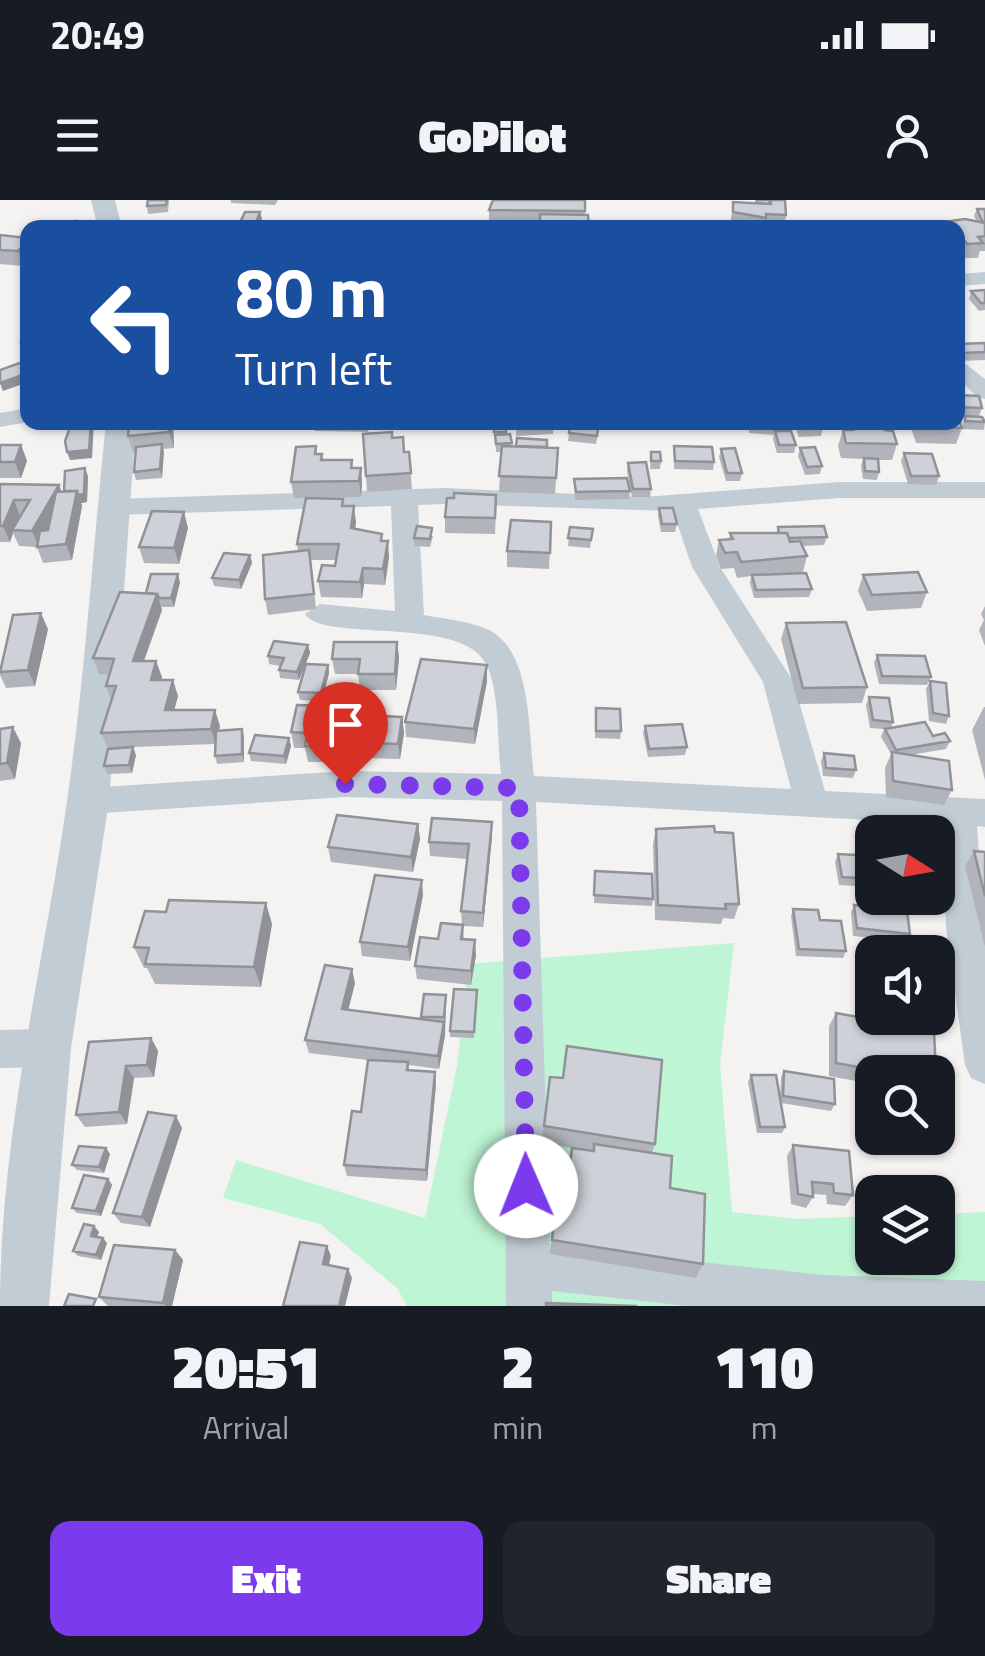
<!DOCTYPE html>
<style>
body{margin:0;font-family:"Titillium Web",sans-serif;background:#20242c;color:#f1f3f6;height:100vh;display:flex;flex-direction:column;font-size:38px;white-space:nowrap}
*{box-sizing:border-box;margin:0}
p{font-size:32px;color:#9ea1a6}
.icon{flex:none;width:55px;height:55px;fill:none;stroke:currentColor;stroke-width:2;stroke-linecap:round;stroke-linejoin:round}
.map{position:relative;height:1106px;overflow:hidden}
.panel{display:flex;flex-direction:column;background:#171b24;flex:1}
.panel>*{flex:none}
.banner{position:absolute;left:20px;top:20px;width:945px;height:210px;border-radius:20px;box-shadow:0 2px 8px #0004;background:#1a4fa0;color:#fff;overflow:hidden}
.needle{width:65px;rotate:101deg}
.tools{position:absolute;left:855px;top:615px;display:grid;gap:20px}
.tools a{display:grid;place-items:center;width:100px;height:100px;border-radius:20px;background:#171b24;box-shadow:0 2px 8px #0004;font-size:50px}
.pin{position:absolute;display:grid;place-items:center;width:85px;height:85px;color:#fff;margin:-102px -42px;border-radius:50% 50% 50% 0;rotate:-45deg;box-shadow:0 0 10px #0007}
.pin .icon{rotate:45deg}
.me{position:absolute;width:110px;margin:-55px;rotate:359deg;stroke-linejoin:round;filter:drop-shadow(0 0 8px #0008)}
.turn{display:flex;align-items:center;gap:35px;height:210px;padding:0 50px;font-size:45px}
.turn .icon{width:130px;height:130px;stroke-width:2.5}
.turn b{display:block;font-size:70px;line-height:85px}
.eta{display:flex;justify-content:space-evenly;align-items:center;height:170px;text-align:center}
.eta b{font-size:60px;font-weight:800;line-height:70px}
.button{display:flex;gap:20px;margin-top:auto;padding:20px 50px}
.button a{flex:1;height:115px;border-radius:20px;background:#7c3aed;color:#fff;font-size:40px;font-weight:800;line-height:115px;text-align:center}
.button a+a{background:#20242c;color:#f1f3f6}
.status{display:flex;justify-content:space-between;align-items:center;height:70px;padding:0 50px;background:#171b24;direction:ltr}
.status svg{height:28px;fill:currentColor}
header{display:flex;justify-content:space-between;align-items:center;height:130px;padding:0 50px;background:#171b24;font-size:45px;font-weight:800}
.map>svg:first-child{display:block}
.green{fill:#bef5d4}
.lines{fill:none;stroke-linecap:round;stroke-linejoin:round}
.minor{fill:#c2ccd5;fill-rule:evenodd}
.tertiary{fill:#c2ccd5;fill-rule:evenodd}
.wall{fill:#b1b4ba}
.shaded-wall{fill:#909297}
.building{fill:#ced1d8;stroke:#909297;stroke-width:2.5}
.route{stroke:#7c3aed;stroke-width:18;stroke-dasharray:0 32.4}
</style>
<div class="status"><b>20:49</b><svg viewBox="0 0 49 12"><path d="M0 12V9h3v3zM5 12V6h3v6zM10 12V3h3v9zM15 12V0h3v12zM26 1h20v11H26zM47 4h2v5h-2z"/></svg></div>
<header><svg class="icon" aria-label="menu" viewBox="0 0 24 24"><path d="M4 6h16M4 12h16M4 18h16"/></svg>GoPilot<svg class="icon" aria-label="person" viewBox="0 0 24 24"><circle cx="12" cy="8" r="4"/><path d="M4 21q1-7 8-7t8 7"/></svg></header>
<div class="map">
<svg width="985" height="1106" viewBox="0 0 985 1106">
<rect width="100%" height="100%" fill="#f5f2f2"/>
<path class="green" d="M734,743L720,864L732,1012L797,1019L872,1016V1058H938V1014L985,1012V1106H407L397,1088L320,1024L223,998L236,960L425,1018L457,866L468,764Z"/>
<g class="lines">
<path class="minor" d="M985,72V84L958,86V74Z
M958,158L985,179V199L977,197L958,178Z
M28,208V222L0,227V213Z
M839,282H985V298H839L698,309L720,367L793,481L825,591L985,599V627L977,626L985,744V884L971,878L965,865L946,728L942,624L536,602L550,1046L824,1075L985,1081V1106H688L552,1091V1106H506L502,601L345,597L88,614L76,610L71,601L76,592L88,588L345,571L501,574C497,542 500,498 488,468C468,413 324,444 305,414L320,404L395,411L391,306L116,315L103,307L116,299L445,288L644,297ZM445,304L673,311L692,367L763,482L791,589L534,576C528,533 533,450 487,429C468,421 444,419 424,415L418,305Z
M47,829L61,835L67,848L61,861L47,867L0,868V830Z"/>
<path class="tertiary" d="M91,0H115L122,28H98Z
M106,222H136L109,601L71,848L49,1106H0C0,935 43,770 67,601C85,476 93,348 106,222Z"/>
</g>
<path class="wall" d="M169,0L168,12L148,14L147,6Z
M231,0H278L275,5L231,3Z
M585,0V15L589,28H489V10Z
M755,0H785L786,15L784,28L730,27L733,2L756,3Z
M977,9H985V51H980L978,58H962L958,52V28H928L929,24L976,20L974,16Z
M0,35L28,38L23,66L0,64Z
M985,90V110L979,111L969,99L971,91Z
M28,132V150H24L21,142Z
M985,143V160L959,161L958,144Z
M958,195L982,208L979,216L958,215Z
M965,216L985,220L984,230L962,229Z
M173,222L174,248L163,249L162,278L136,280L134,272L136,252H133L128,236Z
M314,222H370L368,232L315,231Z
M517,222H554L553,234L516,236Z
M600,222L596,244L568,241L569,233Z
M749,222H788V231L796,245L794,253H777L773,239L774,235L749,233Z
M793,222H820L823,228L821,236L799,237Z
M848,222H896L894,232L897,244L892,260H878L879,272L877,280L863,279L861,266L863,259L841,258L838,246L843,230H846Z
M909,222H958L962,228L956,244L916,243Z
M494,223L506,232L512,246L558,248L555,294L499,292L501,252H496Z
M392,238L404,252H409L412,289L367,292L366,276Z
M0,245H21L27,261L21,278H0Z
M316,246L317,254H322L323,260H352L353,268H361L362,284L361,297L294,298L291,282Z
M674,246L714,262L713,270L674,269Z
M800,248L822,266L820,274L805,275L798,256Z
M721,249L742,273L740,281H726L719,257Z
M651,252L661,261L660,269H650Z
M904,253L939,276L936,285L908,284L901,261Z
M628,263L651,289L650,297H632L627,271Z
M88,276L87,302L81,303L82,306L72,360L43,363L37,347L19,346L13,333L10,342H0V284L59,285L62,292L64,291Z
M574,279L630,291L629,299L575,300Z
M344,306L356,322L355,329L383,341L389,357L385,385L364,384L362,398L321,397L318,381L335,366L336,360H311L316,409L268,415L265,399L298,351L297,344Z
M659,308L677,324L675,332H661L658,316Z
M496,311L495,334L445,333V317Z
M551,322L549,369L507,367V351Z
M570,327L593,329L590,348L568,346Z
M778,327L827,337L824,345L802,346L807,356L803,372L777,374L812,389L809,397L754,398L750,383L751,376L737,378L734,368L721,369L716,356L719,340L729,339L730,333H776Z
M188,328L179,364L144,363L139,347Z
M433,336L430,347L415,346L414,338Z
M250,355L252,363L241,389L214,386L212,378Z
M863,375L927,392L921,408L867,411L858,391Z
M180,382L174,407H161L162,410L144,461L162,477L161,480L178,496L174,510L220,526L219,531L242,529L244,537V562L217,564L215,556V544L108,548L101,533L111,500L106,486L109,475L99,474L93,458L146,394Z
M985,406V446L979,430L984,420L981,414Z
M786,423L867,487L862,503L798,504L781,439Z
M48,429L35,486L6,488L0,475V467Z
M397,442L399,458L396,490H360L358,474H335L332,459Z
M308,445L310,453L299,480L280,478L279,470L280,466L269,464L268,456Z
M877,455L931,477L927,485L879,484L874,463Z
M328,465L329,473L322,501L300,500L298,492Z
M487,465V481L475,544L406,537L405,522Z
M930,481L949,516L946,524L929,521L926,489Z
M869,497L893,522L891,528L933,536L950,541L946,549L910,555L952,590L944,605L886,597L885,568L891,554L881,537L884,529L870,528L866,505Z
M362,507L363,511H381V516L402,517L404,533L400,559L324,557L323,562H308L305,548H294L291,532Z
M984,507H985V580L972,530Z
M596,508L621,531L620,539L595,538Z
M645,526L687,547L685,555L648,557L643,533Z
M0,529L21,543L15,579L0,581Z
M289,538L291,546L286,564L251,561L249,553Z
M824,553L856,570L853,578L823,576L821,561Z
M136,555L132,573L107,574L104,566Z
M418,624L420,639L413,672L331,662L328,647Z
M656,629L715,632L739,704L734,719L723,718L721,724L655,720L653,644Z
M492,637L483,727L463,726L464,739L476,755L471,785L417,779L415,766L438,739L462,725L461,711L467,659L430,656L429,642Z
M974,651L985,652V747L965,666Z
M838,654L872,656V687L839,685L835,662Z
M595,671L653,699L652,706L594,703Z
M423,695L410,761L362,756L360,742Z
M854,705L910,734L906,741L853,736L851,712Z
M793,709L820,720L846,751L843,758L796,756L791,716Z
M272,724L261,787L155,784L147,768H144L134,747Z
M355,783L348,810L422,819L424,794L446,795L445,835L439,869L409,865V870L436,884L427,981L347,976L344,965L361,912L368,860L309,853L305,840Z
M938,784L947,803L942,810L938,809Z
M477,790L474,838L450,837V831Z
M836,813L936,872H872V884L829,876V826Z
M151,838L158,851L154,877L134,878L127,924L85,927L76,915Z
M784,871L835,904L831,911L781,903L785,927L782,933H757L748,882L751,875L780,899L781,878Z
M544,926L655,944L652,953L670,988L703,1064L696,1078L550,1054L560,962L570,964L572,948L542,943Z
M182,928L150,1027L121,1023L113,1013Z
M793,945L853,995L845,1006L827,1004L826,995L813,994V997L806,1008L791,1004L787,956Z
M110,954L104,973L77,970L72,965Z
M108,979L112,985L101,1016L77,1013L72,1008Z
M94,1026L99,1032L97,1037L107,1043L101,1060L78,1056L73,1051Z
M175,1050L183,1060L172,1106H108L99,1097Z"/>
<path class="shaded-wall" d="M260,12L262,19L258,28H254Z
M28,41V61L23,66L18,51Z
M28,173V182L3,191L0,183Z
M91,222H94L92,258L70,260L67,252Z
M169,222H173L174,248L169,232Z
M162,244L164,252L162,278L160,269Z
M21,245L27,261L21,278L15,262Z
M85,268L88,276L87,302L81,303L82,306L72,360L66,344L67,305Z
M361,268L362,284L361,297L359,281Z
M59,285L65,301L39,347L32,331Z
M14,300L20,316L12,330L13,333L10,342L3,326Z
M354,306L356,322L353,344L351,328Z
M184,312L188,328L179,364L174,348Z
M388,341L389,357L385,385L383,369Z
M250,355L252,363L241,389L239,380Z
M363,368L364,384L362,398L360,382Z
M178,374L180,382L174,407L171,398Z
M157,394L162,410L138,477L133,461Z
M41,413L48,429L35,486L28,470Z
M397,442L399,458L396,490L395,474Z
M308,445L310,453L299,480L297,472Z
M156,461L162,477L157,496L151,480Z
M328,465L329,473L322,501L321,493Z
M487,465V481L475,544L474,529Z
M173,480L178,496L170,526L165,510Z
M215,510L220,526L216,544L211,529Z
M402,517L404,533L400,559L398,544Z
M13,527L21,543L15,579L7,563Z
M242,529L244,537V562L242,554Z
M289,538L291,546L286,564L284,556Z
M133,547L136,555L132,573L129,565Z
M492,622V637L483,727V713Z
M418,624L420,639L413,672L411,657Z
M422,680L423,695L410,761L408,747Z
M266,703L272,724L261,787L254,767Z
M475,740L476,755L471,785V771Z
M352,769L355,783L345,823L342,809Z
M446,795L445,835L439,869L438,856L444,822Z
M151,838L158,851L154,877L147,865Z
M126,866L134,878L127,924L119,912Z
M435,872L436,884L427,981L426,970Z
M176,916L182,928L150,1027L142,1017Z
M106,948L110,954L104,973L99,967Z
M108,979L112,985L101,1016L96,1011Z
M94,1026L99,1032L96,1041L91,1036Z
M103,1038L107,1043L101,1060L96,1055Z
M327,1046L331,1056L327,1074L323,1064Z
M175,1050L183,1060L172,1106H166L163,1103Z
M348,1069L352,1078L345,1106H339Z"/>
<path class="building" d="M148,0H167L166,5L147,6Z
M493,0H585V11L489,10Z
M757,0H770L769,4L757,3Z
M770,0H785L786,15L766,14V18L733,12V2L771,4Z
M977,9H985V23L982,21Z
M245,12H260L254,28L238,27Z
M540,14L588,15L589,28H540Z
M965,19L985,23V36L978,37L983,43L967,44L962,37H958V28H932L929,24Z
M76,21V28H52V24Z
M0,35L28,38V41L18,51L0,50Z
M985,90V103H981L971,91Z
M25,132H28V142H21Z
M985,143V152L962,153L958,147V144Z
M28,160V173L0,183V170Z
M958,195L979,196L982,208L958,207Z
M958,216L962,228L921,227L919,222H958Z
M965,216L982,217L985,222L965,221Z
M72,222H91L89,250L67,252L65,241Z
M129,222H169V232L128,236Z
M506,222V232H494V223Z
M571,222H599L597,236L569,233Z
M750,222H788L789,228L750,225Z
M798,222H820L823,228L801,229Z
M851,222H883L885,230L893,231L897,244L846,243L843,230H853Z
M775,231H791L796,245H779Z
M392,232V238L403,237L404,252H409L411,273L366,276L363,234Z
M510,234L512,243L496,244L495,235Z
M517,238L547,240V247L516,246Z
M162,244L160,269L134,272L136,247Z
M0,245H21L15,262H0Z
M316,246L315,254H322L321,260H352L351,268H361L359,281L291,282L296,247Z
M502,246L558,248L556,278L499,276Z
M674,246L712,247L714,262L675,261Z
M815,247L822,266L807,267L800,248Z
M735,248L742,273H727L721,249Z
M651,252H660L661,261H651Z
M904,253L932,254L939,276H911Z
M864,258L878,259L879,272L865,271Z
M646,262L651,289H633L628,263Z
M85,268L84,294L78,295L77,291H64L65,271Z
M627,278L630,291L576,292L574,279Z
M0,284L59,285L32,331L12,330L30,300H14L3,326H0Z
M77,291L66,344L37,347L40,331L48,330L56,292Z
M454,293L496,295L495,318L445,317L447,298H454Z
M306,298L343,299L342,306H354L351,328L382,334L381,341H388L383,369L363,368L360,382L318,381L322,365L335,366L339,344H297Z
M659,308H673L677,324H662Z
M152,311L184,312L174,348L139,347Z
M511,320L551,322L550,353L507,351Z
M417,326L432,328L430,339L414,338Z
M824,326L827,337L789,338L787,333H779L778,327Z
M570,327L593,329L591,340L568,338Z
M730,333H787L790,342L800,341L807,356L741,362L737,352L725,353L719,340L733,339Z
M309,350L314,394L265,399L263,355Z
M224,353L250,355L239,380L212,378Z
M918,372L927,392L872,395L863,375Z
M806,373L812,389L756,390L752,375Z
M151,374H178L171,398H159L157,394L146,393Z
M120,392L157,394L133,461H156L151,480H173L165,510H215L211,529L101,533L116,486H106L114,459L93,458Z
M41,413L28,470L0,472L13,415Z
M846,422L867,487L803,488L786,423Z
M274,441L308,445L297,472L279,470L284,458L268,456Z
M334,442H397L395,474H358L360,459H332Z
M877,455L925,456L931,477L882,476Z
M421,459L487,465L474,529L405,522Z
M306,464L328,465L321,493L298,492Z
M930,481L946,483L949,516L933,513Z
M869,497L889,498L893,522L873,520Z
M297,505L362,507L361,511H381L380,516L402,517L398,544L321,541L320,547L305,546L307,533L291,532Z
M596,508L620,509L621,531H596Z
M925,522L933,536L945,533L950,541L896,550L885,529Z
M682,524L687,547L649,549L645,526Z
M13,527L7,563L0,564V529Z
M242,529V554L215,556L216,531Z
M255,535L289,538L284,556L249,553Z
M133,547L129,565L104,566L108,549Z
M892,552L949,561L952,590L893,581Z
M824,553L854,556L856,570L826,568Z
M337,615L418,624L411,657L328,647Z
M432,618L492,622L483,713L461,711L469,644L429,642Z
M714,626L715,632L733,633L739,704H725L726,709L658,705L656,629Z
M974,651L985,652V696Z
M838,654L872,656V679L842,677Z
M595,671L652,674L653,699L594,695Z
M375,675L422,680L408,747L360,742Z
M169,700L266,703L254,767L145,764L149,748L134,747L145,711L166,712Z
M854,705L907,711L910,734L857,728Z
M793,709L818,710L820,720L841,721L846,751L799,749Z
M441,723L463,725L461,739L475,740L471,771L415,766L420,737L438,739Z
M325,765L352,769L342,809L444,822L438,856L305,840Z
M938,784H943L947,803L938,802Z
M454,789L477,790L474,832L450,831Z
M424,794L446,795L444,817H421Z
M836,813L934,831L936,872H886L836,863Z
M151,838L147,865L126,866L119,912L76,915L89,842Z
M567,846L662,860L655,944L544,926L550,877L563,878Z
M368,860L408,862L407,870L435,872L426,970L344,965L352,911L361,912Z
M784,871L834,879L835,904L783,896Z
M751,875H776L785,927H760Z
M148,912L176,916L142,1017L113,1013Z
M594,944L672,956L670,988L705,994L703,1064L552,1040L560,962L570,964L572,948L594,951Z
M793,945L849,951L853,995L834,993L833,984L812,982L813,997L798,994Z
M79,946L106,948L99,967L72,965Z
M84,975L108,979L96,1011L72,1008Z
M84,1024L94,1026L91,1036L103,1038L96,1055L73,1051Z
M300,1042L327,1046L323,1064L348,1069L339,1106H283Z
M114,1045L175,1050L163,1103L99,1097Z
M69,1094L96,1099L93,1106H64Z
M546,1103L637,1106H546Z"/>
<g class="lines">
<path class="route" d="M345,584L519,588L526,986"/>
</g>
</svg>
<div class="tools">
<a><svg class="needle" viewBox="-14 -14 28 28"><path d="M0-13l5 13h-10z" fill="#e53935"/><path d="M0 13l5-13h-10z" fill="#9ea1a6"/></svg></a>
<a><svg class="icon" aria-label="sound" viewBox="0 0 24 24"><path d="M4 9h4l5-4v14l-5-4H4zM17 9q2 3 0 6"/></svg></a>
<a><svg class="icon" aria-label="search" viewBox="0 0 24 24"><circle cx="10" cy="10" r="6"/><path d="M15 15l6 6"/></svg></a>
<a><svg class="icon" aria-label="layers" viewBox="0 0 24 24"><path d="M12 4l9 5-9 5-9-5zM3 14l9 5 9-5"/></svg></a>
</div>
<div class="pin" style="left:345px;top:584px;background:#d93025"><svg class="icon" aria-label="arrive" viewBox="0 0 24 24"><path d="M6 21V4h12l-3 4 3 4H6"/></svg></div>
<svg class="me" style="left:526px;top:986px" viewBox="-20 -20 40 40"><circle r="19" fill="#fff"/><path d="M0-13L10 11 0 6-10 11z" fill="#7c3aed"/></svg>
<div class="banner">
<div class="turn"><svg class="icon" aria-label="left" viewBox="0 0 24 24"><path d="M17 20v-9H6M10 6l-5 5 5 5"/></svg><div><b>80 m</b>Turn left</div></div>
</div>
</div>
<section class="panel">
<div class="eta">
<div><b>20:51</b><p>Arrival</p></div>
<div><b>2</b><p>min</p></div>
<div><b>110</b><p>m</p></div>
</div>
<div class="button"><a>Exit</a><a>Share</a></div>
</section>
